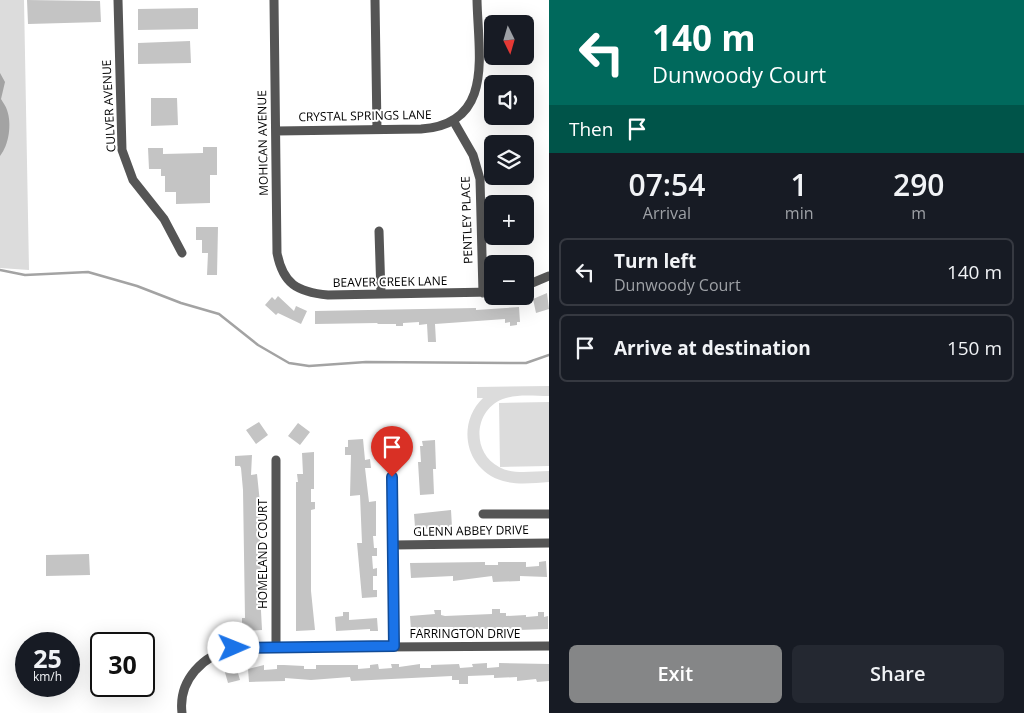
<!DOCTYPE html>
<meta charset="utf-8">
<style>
body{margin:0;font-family:"Open Sans",sans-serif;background:#242831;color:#f1f3f6;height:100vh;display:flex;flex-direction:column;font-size:19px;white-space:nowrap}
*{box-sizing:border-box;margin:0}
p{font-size:16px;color:#9ea1a6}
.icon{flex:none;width:28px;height:28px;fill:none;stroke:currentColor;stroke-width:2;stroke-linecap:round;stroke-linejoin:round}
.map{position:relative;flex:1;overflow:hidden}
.sheet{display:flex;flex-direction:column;background:#171b24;width:475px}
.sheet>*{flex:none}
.banner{background:#00695c;color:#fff;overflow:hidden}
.needle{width:32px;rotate:175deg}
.buttons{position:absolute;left:484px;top:15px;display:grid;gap:10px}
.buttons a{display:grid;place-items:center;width:50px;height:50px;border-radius:8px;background:#171b24;box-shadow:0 5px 20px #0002;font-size:25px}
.speed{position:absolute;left:15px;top:632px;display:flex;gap:10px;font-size:25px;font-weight:700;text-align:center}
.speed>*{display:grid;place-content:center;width:65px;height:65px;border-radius:50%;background:#171b24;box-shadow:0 5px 20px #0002;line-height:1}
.speed small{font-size:12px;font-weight:400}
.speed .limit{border:2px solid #111;border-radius:8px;background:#fff;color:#111}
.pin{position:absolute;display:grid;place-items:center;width:42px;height:42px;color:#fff;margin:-51px -21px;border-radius:50% 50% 50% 0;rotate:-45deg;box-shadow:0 0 5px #0007}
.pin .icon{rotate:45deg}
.me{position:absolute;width:55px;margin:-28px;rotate:89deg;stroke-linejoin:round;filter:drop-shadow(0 0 4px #0008)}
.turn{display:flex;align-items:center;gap:18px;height:105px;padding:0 20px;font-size:22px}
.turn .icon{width:65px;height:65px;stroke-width:2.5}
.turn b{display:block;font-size:35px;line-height:42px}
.then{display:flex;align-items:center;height:48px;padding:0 20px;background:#0003;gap:10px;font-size:19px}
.eta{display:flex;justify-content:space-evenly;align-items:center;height:85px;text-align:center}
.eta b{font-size:30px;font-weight:600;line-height:35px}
.action{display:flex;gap:10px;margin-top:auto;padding:10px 20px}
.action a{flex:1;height:58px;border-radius:8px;background:#858687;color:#fff;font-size:20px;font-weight:600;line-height:58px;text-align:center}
.action a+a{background:#242831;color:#f1f3f6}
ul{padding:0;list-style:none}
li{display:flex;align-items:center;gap:15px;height:68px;margin:0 10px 8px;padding:0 10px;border:2px solid #363941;border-radius:8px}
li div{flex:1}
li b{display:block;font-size:19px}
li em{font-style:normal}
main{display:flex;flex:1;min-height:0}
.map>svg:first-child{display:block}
.green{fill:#dcdcdc}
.water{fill:#a3a3a3}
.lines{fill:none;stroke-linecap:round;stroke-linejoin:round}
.stream{stroke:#a3a3a3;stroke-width:2.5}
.building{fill:#c4c4c4}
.street{stroke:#555;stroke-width:9}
.route-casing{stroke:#114b97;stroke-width:12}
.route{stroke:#1a73e8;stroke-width:9}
.labels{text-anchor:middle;stroke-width:4;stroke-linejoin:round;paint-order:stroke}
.street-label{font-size:12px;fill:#000;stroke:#fff}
</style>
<main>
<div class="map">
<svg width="549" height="713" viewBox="0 0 549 713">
<rect width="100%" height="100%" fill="#fff"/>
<path class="green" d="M0,0H24L29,270L0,268Z
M549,386V396C535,396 519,394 506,398C474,407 470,452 499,467C513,475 533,471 549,471V482C534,483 517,485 503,481C465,470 456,424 483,398H477V387Z
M549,402V466L500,467L499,403Z"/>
<path class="water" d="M0,73L5,82L1,99C3,103 6,106 7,110C12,124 9,145 0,156Z"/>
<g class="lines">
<path class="stream" d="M0,270L25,275L88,272L137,286L181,303L219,314L258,345L289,363L309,366L366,362L526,363L549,355"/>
</g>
<path class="building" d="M27,0L100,1L101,22L28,24Z
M198,8V29L138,30V9Z
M190,41L191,63L138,64V43Z
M151,98H177L178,125L151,126Z
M203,147H217V175H210V203L176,204V192H165V176H161V169H149L148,148H163V154L203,153Z
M196,227H218L217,275H207L208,253H202V240H196Z
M547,293L549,309L536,313L533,299Z
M278,296L294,311L296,306L307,311L301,324L278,313L276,315L265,305L272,297L275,300Z
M519,307L520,322H517V325L510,326V322L505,323V319L435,324L436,342H428L427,324L419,325V322L403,323V326H396V324H378L377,323L315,324V311L476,308V310Z
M259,422L268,435L256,444L246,430Z
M298,423L310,432L300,445L288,436Z
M363,439L365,460L370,459L371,468H365L369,502L376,501V536H373L374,548H377V556H372L373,569L377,568V576H373V590H377V597L362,598L357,543H362L360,495L350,496L351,455H345V447H348V440Z
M435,440L436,469H433L434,494L420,495L418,462H421L420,446H423L422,441Z
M314,452V489H311V502H315V509L311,510V591L315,630L296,631V482H298L297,474H303L302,453Z
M252,455L251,475L257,474L260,503L261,511H259L261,531H259L261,551H259L261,572H259L262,630L242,631V618H245L243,490L241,468L240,466H235V456Z
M451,510L452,527L421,529V526L415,527L414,514Z
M89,554L90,575L46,576V555Z
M546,561L547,577L520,576V581L493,582L492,576L453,581V576L411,578L410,563L485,562V565H498V562H526V567L539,566V562Z
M492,609H500V613H506V616L526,615V617L538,616V612H544V617L548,616V629L518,630V628L493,630V628L472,630V628L453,630V627H438V630H431V627L411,630L410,616L435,614L434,610H441V615L445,616L492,614Z
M343,612H349V620L377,618L378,631H370V629L336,631L335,617L343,616Z
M487,663V668L499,667V663L549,664V681L537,682L536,679L517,681V677L494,678V675L468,676V684H459V680H452V676L351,681L350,677L311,680L285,678V681L249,682L248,669L264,665V670L277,669V665H284L304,666V669H316V665H358V669L370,668V665L378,664L379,669L392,668L391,664H399V667L420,664V668H431V665L459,664L460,668L473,667L472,664Z
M236,666L240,680L228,683L224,669Z"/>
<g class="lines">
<path class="street" d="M118,0L122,150L133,180L164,219L182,253
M274,0L277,253C283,284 297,292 328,295L492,292
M375,0L377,129
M454,122L473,155L480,179L483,293
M276,131L421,129C495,124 478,54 477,0
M379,231L381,294
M525,286L549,276
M276,460V647
M392,477L394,646
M483,514H549
M393,545L549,543
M182,713C178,680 203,655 234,648L549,646"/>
</g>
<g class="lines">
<g class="route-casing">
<path id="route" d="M234,648L394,646L392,477"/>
</g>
<use href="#route" class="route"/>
</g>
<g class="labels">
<g class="street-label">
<text transform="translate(109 106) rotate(-93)" y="4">CULVER AVENUE</text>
<text transform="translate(365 116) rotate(-1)" y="4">CRYSTAL SPRINGS LANE</text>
<text transform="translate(263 143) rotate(-91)" y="4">MOHICAN AVENUE</text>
<text transform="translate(467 220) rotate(-92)" y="4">PENTLEY PLACE</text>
<text transform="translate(390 282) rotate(-1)" y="4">BEAVER CREEK LANE</text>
<text transform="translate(471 531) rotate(-1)" y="4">GLENN ABBEY DRIVE</text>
<text transform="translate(263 554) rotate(-90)" y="4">HOMELAND COURT</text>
<text x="465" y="638">FARRINGTON DRIVE</text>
</g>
</g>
</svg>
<div class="buttons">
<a><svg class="needle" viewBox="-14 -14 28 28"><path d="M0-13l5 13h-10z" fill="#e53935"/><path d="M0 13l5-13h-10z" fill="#9ea1a6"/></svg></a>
<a><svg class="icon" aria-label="sound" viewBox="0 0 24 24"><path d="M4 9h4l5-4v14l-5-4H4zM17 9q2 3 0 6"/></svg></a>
<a><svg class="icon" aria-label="layers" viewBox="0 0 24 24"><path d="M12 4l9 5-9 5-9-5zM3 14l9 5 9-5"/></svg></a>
<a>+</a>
<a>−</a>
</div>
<div class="speed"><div>25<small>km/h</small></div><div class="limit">30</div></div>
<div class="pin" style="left:392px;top:477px;background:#d93025"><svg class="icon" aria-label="arrive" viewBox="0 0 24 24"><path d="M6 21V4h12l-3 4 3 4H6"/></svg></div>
<svg class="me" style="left:234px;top:648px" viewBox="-20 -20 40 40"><circle r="19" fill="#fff"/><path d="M0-13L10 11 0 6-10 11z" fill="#1a73e8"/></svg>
</div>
<section class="sheet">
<div class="banner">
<div class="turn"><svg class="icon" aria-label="left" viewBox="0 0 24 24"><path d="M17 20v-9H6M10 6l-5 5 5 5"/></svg><div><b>140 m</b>Dunwoody Court</div></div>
<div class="then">Then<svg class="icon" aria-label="arrive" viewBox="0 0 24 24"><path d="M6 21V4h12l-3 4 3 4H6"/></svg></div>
</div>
<div class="eta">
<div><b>07:54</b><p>Arrival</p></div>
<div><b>1</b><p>min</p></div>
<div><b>290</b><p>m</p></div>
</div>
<ul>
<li><svg class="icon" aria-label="left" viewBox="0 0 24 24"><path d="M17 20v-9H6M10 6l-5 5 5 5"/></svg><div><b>Turn left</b><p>Dunwoody Court</p></div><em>140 m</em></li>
<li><svg class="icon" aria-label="arrive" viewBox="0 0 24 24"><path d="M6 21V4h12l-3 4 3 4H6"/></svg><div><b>Arrive at destination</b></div><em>150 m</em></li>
</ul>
<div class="action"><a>Exit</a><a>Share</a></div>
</section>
</main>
